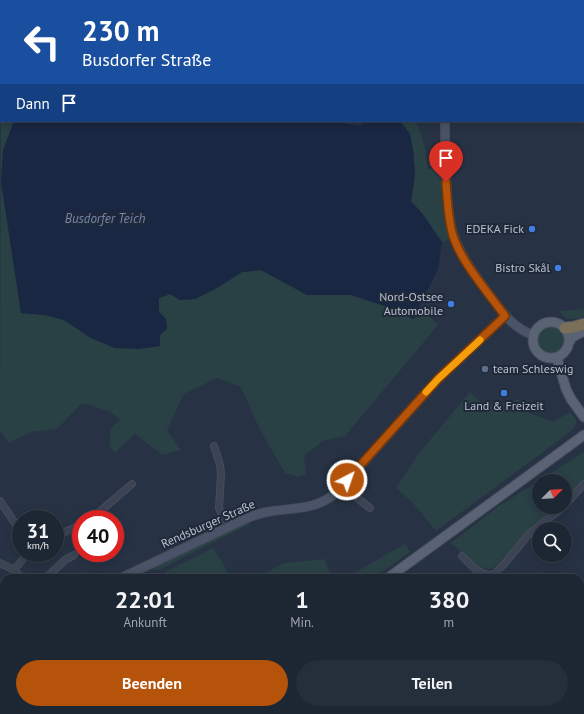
<!DOCTYPE html>
<html lang="de">
<meta charset="utf-8">
<style>
body{margin:0;font-family:"PT Sans",sans-serif;background:#252e3b;color:#f1f3f6;height:100vh;display:flex;flex-direction:column;font-size:15px;white-space:nowrap}
*{box-sizing:border-box;margin:0}
p{font-size:13px;color:#a0a5ac}
.icon{flex:none;width:22px;height:22px;fill:none;stroke:currentColor;stroke-width:2;stroke-linecap:round;stroke-linejoin:round}
.map{position:relative;flex:1;overflow:hidden}
.sheet{position:absolute;left:0px;top:574px;width:584px;height:140px;display:flex;flex-direction:column;background:#1d2633;border-radius:12px 12px 0 0;box-shadow:0 2px 10px #0003,0 0 0 1px #3b434e}
.sheet>*{flex:none}
.guide{position:absolute;left:0px;top:0px;width:584px;height:122px;box-shadow:0 2px 10px #0003,0 0 0 1px #3b434e;background:#1a4fa0;color:#fff;overflow:hidden}
.needle{width:26px;rotate:66deg}
.controls{position:absolute;left:532px;top:474px;display:grid;gap:8px}
.controls a{display:grid;place-items:center;width:40px;height:40px;border-radius:50%;background:#1d2633;box-shadow:0 2px 10px #0003,0 0 0 1px #3b434e;font-size:20px}
.speed{position:absolute;left:12px;top:510px;display:flex;gap:8px;font-size:20px;font-weight:700;text-align:center}
.speed>*{display:grid;place-content:center;width:52px;height:52px;border-radius:50%;background:#1d2633;box-shadow:0 2px 10px #0003,0 0 0 1px #3b434e;line-height:1}
.speed small{font-size:10px;font-weight:400}
.speed .limit{border:6px solid #d22;background:#fff;color:#111}
.pin{position:absolute;display:grid;place-items:center;width:34px;height:34px;color:#fff;margin:-41px -17px;border-radius:50% 50% 50% 0;rotate:-45deg;box-shadow:0 0 4px #0007}
.pin .icon{rotate:45deg}
.me{position:absolute;width:44px;margin:-22px;rotate:41deg;stroke-linejoin:round;filter:drop-shadow(0 0 3px #0008)}
.turn{display:flex;align-items:center;gap:14px;height:84px;padding:0 16px;font-size:18px}
.turn .icon{width:52px;height:52px;stroke-width:2.5}
.turn b{display:block;font-size:28px;line-height:34px}
.then{display:flex;align-items:center;height:38px;padding:0 16px;background:#0003;gap:8px;font-size:15px}
.eta{display:flex;justify-content:space-evenly;align-items:center;height:68px;text-align:center}
.eta b{font-size:24px;font-weight:800;line-height:28px}
.cta{display:flex;gap:8px;margin-top:auto;padding:8px 16px}
.cta a{flex:1;height:46px;border-radius:24px;background:#b45309;color:#fff;font-size:16px;font-weight:800;line-height:46px;text-align:center}
.cta a+a{background:#252e3b;color:#f1f3f6}
.map>svg:first-child{display:block}
.green{fill:#294045}
.water{fill:#192743}
.lines{fill:none;stroke-linecap:round;stroke-linejoin:round}
.stream{stroke:#192743;stroke-width:2}
.street-casing{stroke:#454d5d;stroke-width:8}
.secondary-casing{stroke:#454d5d;stroke-width:10}
.primary-casing{stroke:#454d5d;stroke-width:11}
.highway-casing{stroke:#464f5e;stroke-width:13}
.street{stroke:#3c4454;stroke-width:6}
.secondary{stroke:#4a5367;stroke-width:8}
.primary{stroke:#5a6373;stroke-width:9}
.highway{stroke:#7a6f59;stroke-width:11}
.rail-casing{stroke:#5e687a;stroke-width:3.5}
.rail{stroke:#202939;stroke-width:2;stroke-dasharray:6;stroke-linecap:butt}
.route-casing{stroke:#753606;stroke-width:10}
.route{stroke:#b45309;stroke-width:7}
.slow{stroke:#f59e0b;stroke-width:7}
.shop-dot{fill:#3f7fe0;stroke:#202939;stroke-width:1.5}
.service-dot{fill:#5c6f8a;stroke:#202939;stroke-width:1.5}
.labels{text-anchor:middle;stroke-width:4;stroke-linejoin:round;paint-order:stroke}
.poi-label{font-size:12px;fill:#b9c0cd;stroke:#202939;text-anchor:end}
.street-label{font-size:12px;fill:#b9c0cd;stroke:#202939}
.water-label{font-size:13px;font-style:italic;fill:#7387ac;stroke:#202939}
</style>
<div class="map">
<svg width="584" height="714" viewBox="0 0 584 714">
<rect width="100%" height="100%" fill="#273244"/>
<path class="green" d="M1,101V121H14L3,150L21,313L45,315L64,320L91,338L160,345V335L166,319L159,312V298L170,294L180,300L195,299L217,288L242,272L261,270L307,295H351L406,313L412,319L419,307L438,325L345,436L323,441L304,456L306,474L299,477L285,473L260,430L241,387L217,378L184,394L167,430L181,450L162,455L135,434L115,453L109,445L111,429L120,419L108,411L82,403L57,429L31,432L9,443L0,431Z
M400,121H415C424,134 426,154 428,169L440,168L443,206L450,239L442,242C432,229 424,213 411,202L415,174L413,150L410,134Z
M584,309V316C573,320 566,322 559,311Z
M537 340a14 14 0 1 1 28 0a14 14 0 1 1-28 0Z
M470,392L483,404L498,405L519,399L527,412L553,422L570,412L577,421L573,429L561,439L436,531L412,502L396,488L419,453Z
M584,452V481L565,501V481H539V507H559C548,515 535,522 526,532C513,545 505,560 489,570L476,565L451,543L499,506Z
M251,519L252,521L248,525L159,570H154L151,567Z
M405,544L410,552L374,578H345Z
M213,548L232,578H155L161,574Z
M324,559L333,578H255L284,563Z
M134,710H189L183,714H137Z"/>
<path class="water" d="M66,0H283L284,1H65Z
M14,121H337L358,126L363,125L364,121H400L410,134L413,150L415,174L411,202C424,213 432,229 442,242L438,269L419,307L422,315L412,319L406,313L351,295H307L261,270L242,272L217,288L195,299L180,300L170,294L159,298V312L166,319L167,329L160,335V346L139,349L115,348L91,338L64,320L45,315L21,313L1,182L3,150Z"/>
<g class="lines">
<path class="stream" d="M554,1L557,0
M273,578L274,577"/>
<g class="street-casing">
<path id="street" d="M316,1V0
M214,446L220,465L221,474L219,508L227,527
M342,486L370,508
M0,501L21,532
M565,505L584,484
M91,519L132,484
M55,536L81,525
M462,556C472,566 478,575 493,575L504,564L529,534L563,507
M0,563L14,570L22,578
M14,570L28,553
M46,578L65,560L74,555
M82,714V710"/>
</g>
<g class="secondary-casing">
<path id="secondary" d="M466,1V0
M445,121C445,149 445,176 448,204C449,213 450,225 453,234C461,257 476,277 491,297C503,313 513,328 533,335
M121,578L245,519C254,515 263,512 273,511C296,508 317,509 336,493L438,379L505,316
M0,635L4,634"/>
</g>
<g class="primary-casing">
<path id="primary" d="M533 340a18 18 0 1 1 36 0a18 18 0 1 1-36 0Z
M570,341L571,338L584,331
M557,358L566,389L571,399L584,417
M388,578L584,435
M202,714L207,710"/>
</g>
<g class="highway-casing">
<path id="highway" d="M565,328L574,327L584,324"/>
</g>
<use href="#street" class="street"/>
<use href="#secondary" class="secondary"/>
<use href="#primary" class="primary"/>
<use href="#highway" class="highway"/>
<g class="rail-casing">
<path id="rail" d="M22,1V0
M0,41L1,38
M0,52L1,50"/>
</g>
<use href="#rail" class="rail"/>
</g>
<g class="lines">
<g class="route-casing">
<path id="route" d="M347,480L438,379L505,316C488,292 459,260 452,232C448,216 447,199 446,182"/>
</g>
<use href="#route" class="route"/>
<path class="slow" d="M426,392L438,379L480,340"/>
</g>
<g class="shop-dot">
<circle cx="532" cy="229" r="4"/>
<circle cx="558" cy="268" r="4"/>
<circle cx="451" cy="304" r="4"/>
<circle cx="504" cy="393" r="4"/>
</g>
<circle class="service-dot" cx="485" cy="369" r="4"/>
<g class="labels">
<g class="poi-label">
<text x="524" y="233">EDEKA Fick</text>
<text x="550" y="272">Bistro Skål</text>
<text x="443" y="301">Nord-Ostsee<tspan x="443" dy="14">Automobile</tspan></text>
<text x="493" y="373" text-anchor="start">team Schleswig</text>
<text x="504" y="410" text-anchor="middle">Land &amp; Freizeit</text>
</g>
<g class="street-label">
<text transform="translate(208 524) rotate(-24)" y="4">Rendsburger Straße</text>
</g>
<g class="water-label">
<text x="105" y="223">Busdorfer Teich</text>
</g>
</g>
</svg>
<div class="controls">
<a><svg class="needle" viewBox="-14 -14 28 28"><path d="M0-13l5 13h-10z" fill="#e53935"/><path d="M0 13l5-13h-10z" fill="#a0a5ac"/></svg></a>
<a><svg class="icon" aria-label="search" viewBox="0 0 24 24"><circle cx="10" cy="10" r="6"/><path d="M15 15l6 6"/></svg></a>
</div>
<div class="speed"><div>31<small>km/h</small></div><div class="limit">40</div></div>
<div class="pin" style="left:446px;top:182px;background:#d93025"><svg class="icon" aria-label="arrive" viewBox="0 0 24 24"><path d="M6 21V4h12l-3 4 3 4H6"/></svg></div>
<svg class="me" style="left:347px;top:480px" viewBox="-20 -20 40 40"><circle r="17" fill="#b45309" stroke="#fff" stroke-width="3"/><path d="M0-11L8 9 0 5-8 9z" fill="#fff"/></svg>
<div class="guide">
<div class="turn"><svg class="icon" aria-label="left" viewBox="0 0 24 24"><path d="M17 20v-9H6M10 6l-5 5 5 5"/></svg><div><b>230 m</b>Busdorfer Straße</div></div>
<div class="then">Dann<svg class="icon" aria-label="arrive" viewBox="0 0 24 24"><path d="M6 21V4h12l-3 4 3 4H6"/></svg></div>
</div>
<section class="sheet">
<div class="eta">
<div><b>22:01</b><p>Ankunft</p></div>
<div><b>1</b><p>Min.</p></div>
<div><b>380</b><p>m</p></div>
</div>
<div class="cta"><a>Beenden</a><a>Teilen</a></div>
</section>
</div>
